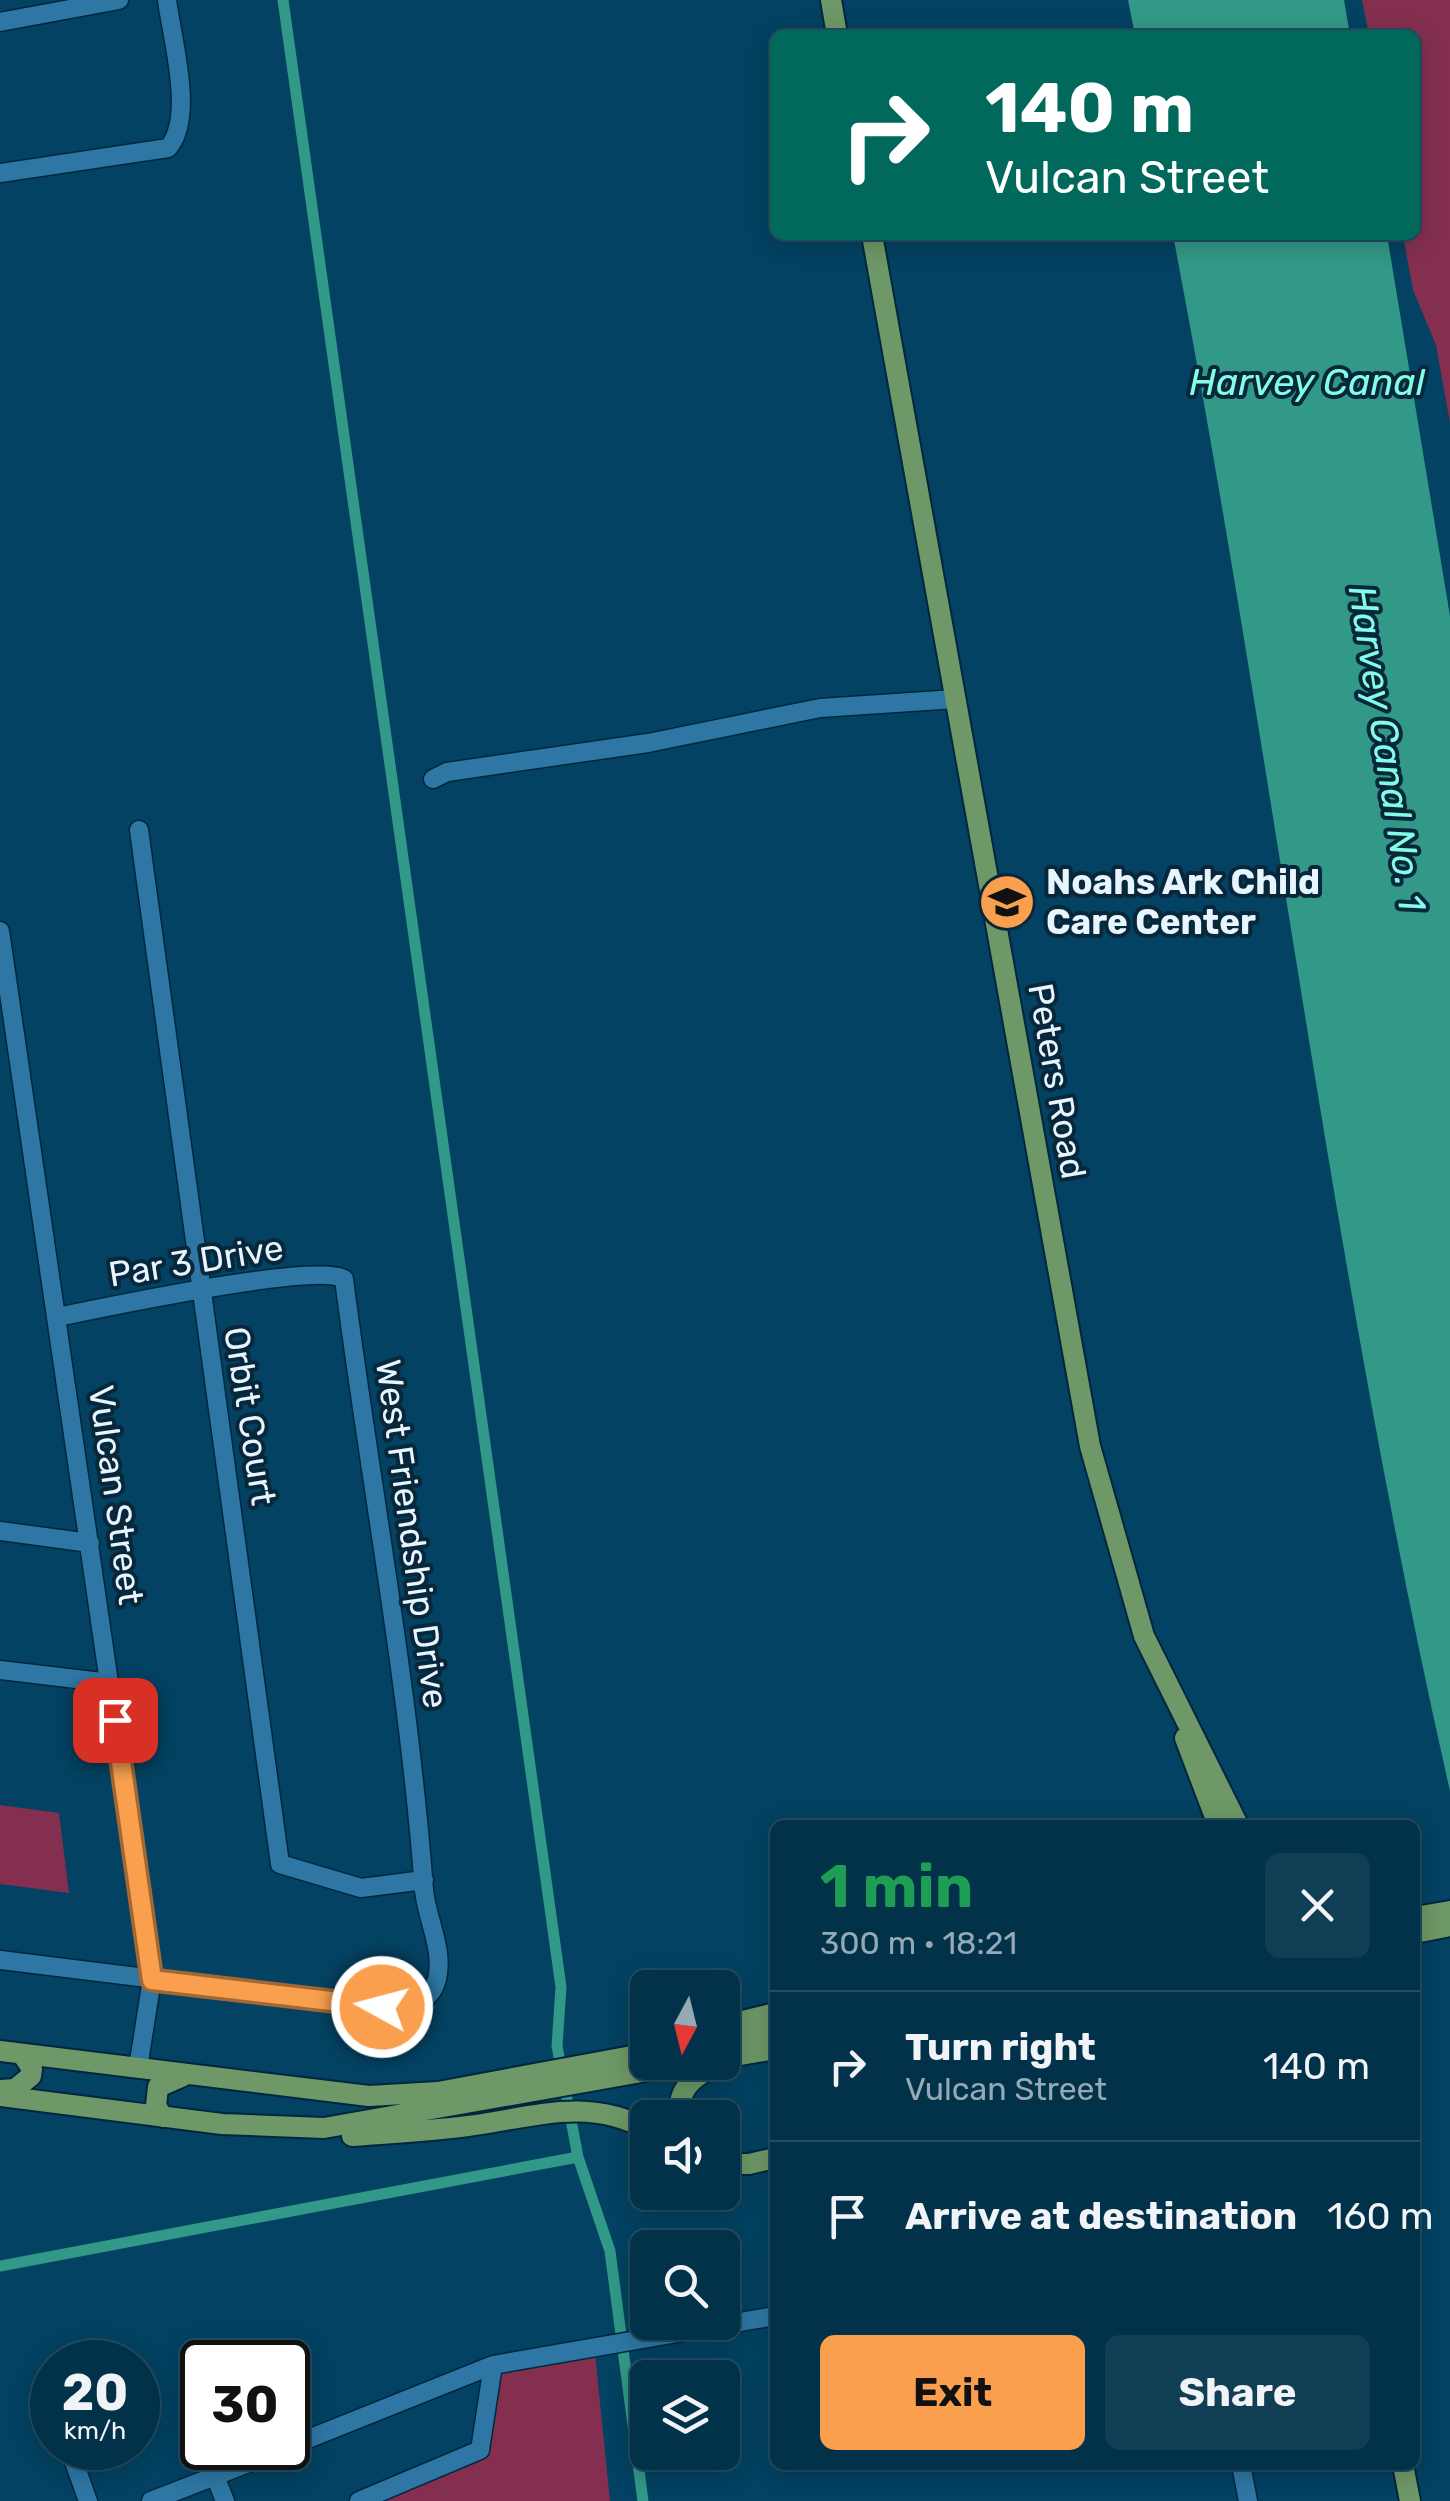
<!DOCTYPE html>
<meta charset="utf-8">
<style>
body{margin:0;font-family:Rubik,sans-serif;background:#103e54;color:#f1f3f6;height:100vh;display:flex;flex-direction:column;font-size:38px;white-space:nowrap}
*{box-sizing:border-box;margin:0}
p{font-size:32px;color:#96aab5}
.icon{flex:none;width:55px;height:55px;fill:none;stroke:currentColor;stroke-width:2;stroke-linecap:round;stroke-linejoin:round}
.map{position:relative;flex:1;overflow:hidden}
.details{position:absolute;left:770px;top:1820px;width:650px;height:650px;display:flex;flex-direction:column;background:#02324a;border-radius:15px;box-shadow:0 5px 25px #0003,0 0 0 2px #234d62}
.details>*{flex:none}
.banner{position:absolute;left:770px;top:30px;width:650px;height:210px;border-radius:15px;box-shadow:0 5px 25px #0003,0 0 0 2px #234d62;background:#00695c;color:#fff;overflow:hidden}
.needle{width:65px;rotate:187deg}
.tools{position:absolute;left:630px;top:1970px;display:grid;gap:20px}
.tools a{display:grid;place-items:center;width:110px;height:110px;border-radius:15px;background:#02324a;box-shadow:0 5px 25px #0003,0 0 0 2px #234d62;font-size:50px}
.speed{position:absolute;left:30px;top:2340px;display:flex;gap:20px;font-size:50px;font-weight:700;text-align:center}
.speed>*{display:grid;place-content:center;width:130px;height:130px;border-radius:50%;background:#02324a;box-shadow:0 5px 25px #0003,0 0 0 2px #234d62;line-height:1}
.speed small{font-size:25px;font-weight:400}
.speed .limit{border:5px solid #111;border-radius:15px;background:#fff;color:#111}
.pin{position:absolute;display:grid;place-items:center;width:85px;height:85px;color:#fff;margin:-42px;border-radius:20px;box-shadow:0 5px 15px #0006}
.me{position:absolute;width:110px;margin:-55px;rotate:277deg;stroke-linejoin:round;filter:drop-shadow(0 0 8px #0008)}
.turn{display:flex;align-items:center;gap:35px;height:210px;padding:0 50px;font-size:45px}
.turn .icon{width:130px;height:130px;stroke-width:2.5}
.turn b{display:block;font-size:70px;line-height:85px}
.round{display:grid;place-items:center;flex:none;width:105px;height:105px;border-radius:15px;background:#103e54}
.summary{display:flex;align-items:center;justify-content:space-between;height:170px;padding:0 50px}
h1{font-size:60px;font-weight:700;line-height:75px;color:#1e9e55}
.button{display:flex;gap:20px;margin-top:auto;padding:20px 50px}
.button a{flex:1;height:115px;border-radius:15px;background:#fa9f4e;color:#111;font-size:40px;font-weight:700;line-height:115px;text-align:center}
.button a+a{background:#103e54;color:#f1f3f6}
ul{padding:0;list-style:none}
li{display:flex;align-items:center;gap:30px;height:150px;padding:0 50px;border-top:2px solid #234d62}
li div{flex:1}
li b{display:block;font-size:38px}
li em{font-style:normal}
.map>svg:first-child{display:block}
.green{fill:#842f50}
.water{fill:#329887}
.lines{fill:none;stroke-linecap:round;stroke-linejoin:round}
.canal{stroke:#329887;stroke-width:11}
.minor-casing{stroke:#00273e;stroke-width:21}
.major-casing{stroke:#00273e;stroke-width:24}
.minor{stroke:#2e77a4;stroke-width:18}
.major{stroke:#6e9867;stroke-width:20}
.route-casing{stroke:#a26733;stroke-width:25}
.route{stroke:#fa9f4e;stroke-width:18}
.labels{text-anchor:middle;stroke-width:8;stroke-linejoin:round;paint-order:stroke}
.poi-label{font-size:35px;font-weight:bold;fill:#e7f5ff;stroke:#08273a;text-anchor:start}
.street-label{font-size:35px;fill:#e7f5ff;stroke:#08273a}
.water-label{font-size:38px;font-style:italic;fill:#84fde6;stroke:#08273a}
</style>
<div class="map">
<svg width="1450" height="2501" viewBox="0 0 1450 2501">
<rect width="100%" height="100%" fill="#034262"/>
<path class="green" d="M1362,0H1450V423L1436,345L1413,290L1403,235H1415V35H1369Z
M0,1805L59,1813L69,1893L0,1884Z
M595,2354L610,2501H359L479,2450L493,2365Z"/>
<path class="water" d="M1128,0H1344L1350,35H1135Z
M1173,235H1387L1450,616V1791C1333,1277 1272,752 1173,235Z"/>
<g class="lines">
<path class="canal" d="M283,0L561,1987L557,2046L578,2157L610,2251L643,2501
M0,2266L578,2157"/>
<g class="minor-casing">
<path id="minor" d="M0,22L119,0
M0,173L168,148C195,118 172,39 167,0
M433,779L447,772L648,743L820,708L956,699
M139,830L280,1864L361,1888L424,1880
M0,931L152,1979L138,2068
M0,1531L90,1543
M0,1670L110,1683
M0,1960L382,2007C405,2008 430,2006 437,1979C444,1949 427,1920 424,1890C409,1685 370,1482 344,1279C316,1262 103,1308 57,1317
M288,2447L493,2365L775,2316
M69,2448L88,2501
M1241,2465L1248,2501
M215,2476L225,2501
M151,2501L287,2448
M359,2501L480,2450L493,2365"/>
</g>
<g class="major-casing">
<path id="major" d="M831,0L837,35
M872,235L1090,1446L1144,1636L1238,1825
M1185,1738L1218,1825
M1415,1917L1450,1911
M1415,1933L1450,1926
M722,2026L775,2013
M722,2040L775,2031
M0,2051L369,2096L438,2092L648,2053
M729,2057L775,2049
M0,2090L15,2089L31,2076L32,2069L22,2054
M0,2096L222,2124L324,2128L698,2062
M163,2117L156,2106L158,2087L183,2076
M680,2118C674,2079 710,2069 739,2055
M352,2136C391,2133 429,2131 468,2126C531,2118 588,2096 648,2130
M722,2164H749L775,2158
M1403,2465L1410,2501"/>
</g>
<use href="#minor" class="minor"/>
<use href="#major" class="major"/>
</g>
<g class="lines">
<g class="route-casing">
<path id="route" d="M115,1720L152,1980L382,2007"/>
</g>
<use href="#route" class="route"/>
</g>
<defs>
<g id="school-disc" transform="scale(2.875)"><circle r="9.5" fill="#fa9f4e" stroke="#08273a"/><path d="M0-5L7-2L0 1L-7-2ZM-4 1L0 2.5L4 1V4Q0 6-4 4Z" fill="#111"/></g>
</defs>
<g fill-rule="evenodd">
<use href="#school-disc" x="1007" y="902"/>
</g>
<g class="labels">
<g class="poi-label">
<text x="1046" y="894">Noahs Ark Child<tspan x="1046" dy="40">Care Center</tspan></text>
</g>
<g class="street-label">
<text transform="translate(1057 1081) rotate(80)" y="12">Peters Road</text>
<text transform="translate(196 1261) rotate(-9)" y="12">Par 3 Drive</text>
<text transform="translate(250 1416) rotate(81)" y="12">Orbit Court</text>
<text transform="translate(116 1495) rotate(82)" y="12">Vulcan Street</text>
<text transform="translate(412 1534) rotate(82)" y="12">West Friendship Drive</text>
</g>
<g class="water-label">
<text x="1307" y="395">Harvey Canal</text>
<text transform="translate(1387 748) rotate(81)" y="13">Harvey Canal No. 1</text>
</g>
</g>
</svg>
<div class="tools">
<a><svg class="needle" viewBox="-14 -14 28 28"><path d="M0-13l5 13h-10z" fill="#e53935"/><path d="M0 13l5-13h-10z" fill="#96aab5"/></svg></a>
<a><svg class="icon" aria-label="sound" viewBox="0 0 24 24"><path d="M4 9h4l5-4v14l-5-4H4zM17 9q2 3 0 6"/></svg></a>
<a><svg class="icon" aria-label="search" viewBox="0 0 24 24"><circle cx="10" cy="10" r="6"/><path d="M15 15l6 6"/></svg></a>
<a><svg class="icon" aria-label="layers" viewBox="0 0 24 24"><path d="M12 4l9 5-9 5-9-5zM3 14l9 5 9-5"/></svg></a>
</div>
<div class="speed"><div>20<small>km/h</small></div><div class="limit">30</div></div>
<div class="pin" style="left:115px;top:1720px;background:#d93025"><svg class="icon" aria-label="arrive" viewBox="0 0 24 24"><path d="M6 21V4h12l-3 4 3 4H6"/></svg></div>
<svg class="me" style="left:382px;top:2007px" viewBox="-20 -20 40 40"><circle r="17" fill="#fa9f4e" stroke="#fff" stroke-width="3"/><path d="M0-11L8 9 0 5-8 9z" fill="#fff"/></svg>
<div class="banner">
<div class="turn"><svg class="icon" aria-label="right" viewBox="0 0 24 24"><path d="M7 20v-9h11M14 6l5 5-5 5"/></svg><div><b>140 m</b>Vulcan Street</div></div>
</div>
<section class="details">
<div class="summary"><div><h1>1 min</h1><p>300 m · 18:21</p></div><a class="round"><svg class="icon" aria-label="close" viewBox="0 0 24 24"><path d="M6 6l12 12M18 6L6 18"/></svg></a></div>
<ul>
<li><svg class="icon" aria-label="right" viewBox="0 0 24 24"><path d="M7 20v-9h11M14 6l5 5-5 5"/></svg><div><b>Turn right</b><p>Vulcan Street</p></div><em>140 m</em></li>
<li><svg class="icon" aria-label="arrive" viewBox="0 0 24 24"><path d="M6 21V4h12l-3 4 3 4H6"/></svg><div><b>Arrive at destination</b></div><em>160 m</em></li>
</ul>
<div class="button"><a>Exit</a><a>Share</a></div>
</section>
</div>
